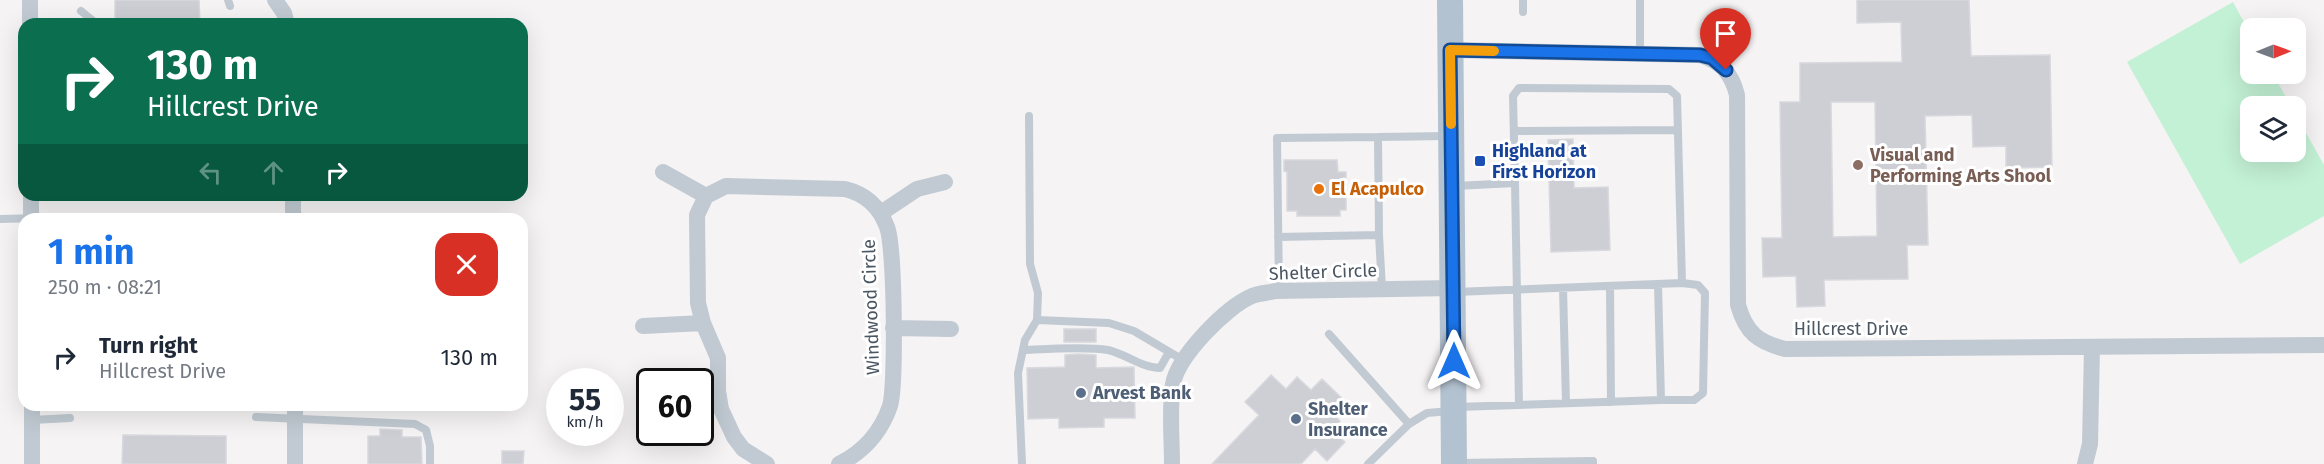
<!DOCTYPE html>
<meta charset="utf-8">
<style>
body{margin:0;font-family:"Fira Sans",sans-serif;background:#f2f2f3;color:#1f2937;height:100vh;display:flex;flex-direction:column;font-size:22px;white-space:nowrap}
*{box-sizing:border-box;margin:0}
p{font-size:20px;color:#747a83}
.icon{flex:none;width:33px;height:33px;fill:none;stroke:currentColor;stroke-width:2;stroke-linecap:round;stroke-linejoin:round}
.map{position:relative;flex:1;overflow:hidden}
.panel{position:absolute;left:18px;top:213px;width:510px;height:198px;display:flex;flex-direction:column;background:#fff;border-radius:18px;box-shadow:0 6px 24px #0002}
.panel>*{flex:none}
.banner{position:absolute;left:18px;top:18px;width:510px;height:183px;border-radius:18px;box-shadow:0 6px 24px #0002;background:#0b6e4f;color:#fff;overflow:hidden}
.needle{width:39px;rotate:89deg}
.tools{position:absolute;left:2240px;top:18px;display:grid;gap:12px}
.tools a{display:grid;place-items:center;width:66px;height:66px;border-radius:12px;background:#fff;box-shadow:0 6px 24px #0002;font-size:30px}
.speed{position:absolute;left:546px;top:368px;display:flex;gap:12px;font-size:30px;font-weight:700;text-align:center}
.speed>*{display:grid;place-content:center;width:78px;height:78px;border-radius:50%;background:#fff;box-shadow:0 6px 24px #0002;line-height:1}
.speed small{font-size:15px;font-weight:400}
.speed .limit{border:3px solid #111;border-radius:9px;background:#fff;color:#111}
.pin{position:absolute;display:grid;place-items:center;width:51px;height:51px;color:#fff;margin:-62px -26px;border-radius:50% 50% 50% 0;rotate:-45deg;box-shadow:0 0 6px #0007}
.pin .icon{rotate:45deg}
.me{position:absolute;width:66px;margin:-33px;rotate:0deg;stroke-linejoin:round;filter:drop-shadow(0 0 4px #0008)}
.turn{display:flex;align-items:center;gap:21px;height:126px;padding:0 30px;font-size:27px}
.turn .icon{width:78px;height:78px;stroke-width:2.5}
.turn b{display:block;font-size:42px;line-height:51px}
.lanes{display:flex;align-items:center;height:57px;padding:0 30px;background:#0003;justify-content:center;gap:30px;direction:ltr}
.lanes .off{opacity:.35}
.round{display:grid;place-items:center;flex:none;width:63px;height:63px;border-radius:18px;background:#f2f2f3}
.head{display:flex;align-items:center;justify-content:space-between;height:102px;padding:0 30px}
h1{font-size:36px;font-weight:700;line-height:45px;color:#1a73e8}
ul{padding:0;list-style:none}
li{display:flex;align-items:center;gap:18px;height:84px;padding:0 30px}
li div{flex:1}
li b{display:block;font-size:22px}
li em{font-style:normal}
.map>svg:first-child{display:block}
.green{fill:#c3f1d5}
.building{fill:#cdcfd5;stroke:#d7d9de;stroke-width:1.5;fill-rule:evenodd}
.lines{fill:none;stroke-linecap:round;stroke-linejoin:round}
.service{stroke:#c1cad2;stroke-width:8}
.minor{stroke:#c1cad2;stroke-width:16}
.primary{stroke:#b3c2d1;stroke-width:26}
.route-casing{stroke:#114b97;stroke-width:15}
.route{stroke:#1a73e8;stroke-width:10}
.slow{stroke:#f59e0b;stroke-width:10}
.transit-dot{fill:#1a4fb4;stroke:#fff;stroke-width:2}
.education-dot{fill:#8d6e63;stroke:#fff;stroke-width:2}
.food-dot{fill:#e8710a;stroke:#fff;stroke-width:2}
.service-dot{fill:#5c6f8a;stroke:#fff;stroke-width:2}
.labels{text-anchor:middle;stroke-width:6;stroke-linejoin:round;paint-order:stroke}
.transit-label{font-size:18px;font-weight:bold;fill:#164399;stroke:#fff;text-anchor:start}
.education-label{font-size:18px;font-weight:bold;fill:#785e54;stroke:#fff;text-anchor:start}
.food-label{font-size:18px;font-weight:bold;fill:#c56008;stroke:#fff;text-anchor:start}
.street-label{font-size:18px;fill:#4a5661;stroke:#fff}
.service-label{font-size:18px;font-weight:bold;fill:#4e5e75;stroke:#fff;text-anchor:start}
</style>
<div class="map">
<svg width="2324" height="464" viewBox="0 0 2324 464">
<rect width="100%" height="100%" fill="#f5f3f3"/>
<path class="green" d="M2233,2L2250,33V74H2273L2291,106H2250V152H2295V113L2324,165V216L2240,264L2127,62Z"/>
<path class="building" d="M115,0H199L200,24H115Z
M1857,0H1969L1971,56L2050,55L2052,167L2006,168V146L1973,147L1972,115L1925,116L1928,245H1907L1908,279L1824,280L1825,306L1797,307L1796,276L1763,277L1762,238H1782L1780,102H1800V63L1902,62L1901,22L1857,23ZM1831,102H1875L1877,236L1833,237Z
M1573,139L1574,188L1608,187L1610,250L1551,252L1548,140Z
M1284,160H1337L1338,172H1346V210H1340V216H1297V211H1287V172L1284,171Z
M1064,329H1096V342H1064Z
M1078,354L1096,355V368L1134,367L1135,418H1104V427L1059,428V418L1028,419L1027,368L1065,367V355Z
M1271,375L1286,389L1297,377L1311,390L1322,379L1348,404L1336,417L1340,421L1332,430L1345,442L1327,461L1315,449L1301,464H1212L1259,415L1245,402Z
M380,429L402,430V437H421L422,464H368V436H380Z
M123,435L226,436V464H122Z
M502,451H524L523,464H502Z"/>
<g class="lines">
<path class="service" d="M228,0L230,6
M1523,0V12
M1640,0V54
M81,11L97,24
M1029,116L1030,264L1038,293L1037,320
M1514,131L1678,130
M1515,183L1519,405
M0,219L83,217
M1278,237L1379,235
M1658,284L1661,400H1694L1703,393L1705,293L1698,285L1682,283
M1610,286L1611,402
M1563,288L1566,403
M1382,289L1379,235L1378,137L1448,136
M1279,291L1277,138L1378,137
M1455,292L1682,283L1677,96L1669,89L1519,88L1513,96L1515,183L1455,186
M1329,334L1409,424
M1023,350C1046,349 1087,346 1108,350C1126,354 1142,368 1160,368L1169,352
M1457,407L1661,400
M256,417L415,424L426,430L430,446V464
M32,420L70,418
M1458,463L1593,461V464
M1022,464L1018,373L1025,340L1037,320L1109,323L1134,331L1183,360
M1368,464L1409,424L1427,413L1450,411"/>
<path class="minor" d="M30,0V24
M275,0L284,13L287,24
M1450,50L1700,55C1721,61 1732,74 1737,95L1738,305C1746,333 1758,342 1785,349L2324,345
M663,172L706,196
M31,195V219
M293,195V219
M881,213L917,189L945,182
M643,326L703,323
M893,328L951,329
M32,405V464
M295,405V464
M767,464L743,449L734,437L721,409L718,391V358L703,323L698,303L697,215L706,196L726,186L845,189C866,194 880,208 887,227C895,247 896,387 890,406C881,432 863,452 839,464
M1172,464C1172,439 1169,408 1173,384C1178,356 1226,307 1252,296C1260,293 1267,293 1275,291L1453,288
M2085,464L2090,444L2092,347"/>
<path class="primary" d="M1450,0L1454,464"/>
</g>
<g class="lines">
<g class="route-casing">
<path id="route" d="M1454,361L1450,50L1700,55L1712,58L1726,70"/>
</g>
<use href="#route" class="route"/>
<path class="slow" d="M1451,124L1450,50L1494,51"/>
</g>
<rect class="transit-dot" x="1474" y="155" width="12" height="12" rx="3"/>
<circle class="education-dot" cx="1858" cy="165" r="6"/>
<circle class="food-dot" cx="1319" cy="189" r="6"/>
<g class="service-dot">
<circle cx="1081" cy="393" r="6"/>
<circle cx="1296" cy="419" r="6"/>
</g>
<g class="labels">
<g class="transit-label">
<text x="1492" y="157">Highland at<tspan x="1492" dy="21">First Horizon</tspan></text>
</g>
<g class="education-label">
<text x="1870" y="161">Visual and<tspan x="1870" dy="21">Performing Arts Shool</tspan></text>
</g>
<g class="food-label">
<text x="1331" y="195">El Acapulco</text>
</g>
<g class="street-label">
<text transform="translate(1323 272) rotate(-2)" y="6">Shelter Circle</text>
<text transform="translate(871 307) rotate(-92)" y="6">Windwood Circle</text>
<text x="1851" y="335">Hillcrest Drive</text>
</g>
<g class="service-label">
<text x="1093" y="399">Arvest Bank</text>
<text x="1308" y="415">Shelter<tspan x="1308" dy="21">Insurance</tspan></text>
</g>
</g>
</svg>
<div class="tools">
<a><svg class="needle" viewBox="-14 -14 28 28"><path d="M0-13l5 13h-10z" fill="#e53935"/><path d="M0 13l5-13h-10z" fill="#747a83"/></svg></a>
<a><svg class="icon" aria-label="layers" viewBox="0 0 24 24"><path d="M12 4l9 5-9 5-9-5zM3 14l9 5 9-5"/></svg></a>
</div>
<div class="speed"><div>55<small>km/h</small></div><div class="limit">60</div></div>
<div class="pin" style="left:1726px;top:70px;background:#d93025"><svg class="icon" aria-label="arrive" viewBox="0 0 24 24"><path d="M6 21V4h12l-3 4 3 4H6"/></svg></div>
<svg class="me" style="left:1454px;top:361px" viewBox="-20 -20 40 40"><path d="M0-17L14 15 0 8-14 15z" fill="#1a73e8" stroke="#fff" stroke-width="4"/></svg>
<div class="banner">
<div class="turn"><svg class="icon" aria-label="right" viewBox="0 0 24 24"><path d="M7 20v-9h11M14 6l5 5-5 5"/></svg><div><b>130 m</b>Hillcrest Drive</div></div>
<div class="lanes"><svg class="icon off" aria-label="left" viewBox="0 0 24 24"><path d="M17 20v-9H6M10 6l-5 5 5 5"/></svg><svg class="icon off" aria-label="ahead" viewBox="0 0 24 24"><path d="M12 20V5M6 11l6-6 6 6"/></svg><svg class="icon" aria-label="right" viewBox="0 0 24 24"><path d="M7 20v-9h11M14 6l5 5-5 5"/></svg></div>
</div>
<section class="panel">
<div class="head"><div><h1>1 min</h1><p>250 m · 08:21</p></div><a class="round" style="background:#d93025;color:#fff"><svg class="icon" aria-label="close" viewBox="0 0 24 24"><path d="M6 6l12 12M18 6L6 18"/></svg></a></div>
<ul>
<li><svg class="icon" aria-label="right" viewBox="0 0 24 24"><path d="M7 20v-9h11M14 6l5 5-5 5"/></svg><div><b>Turn right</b><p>Hillcrest Drive</p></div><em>130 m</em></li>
</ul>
</section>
</div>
